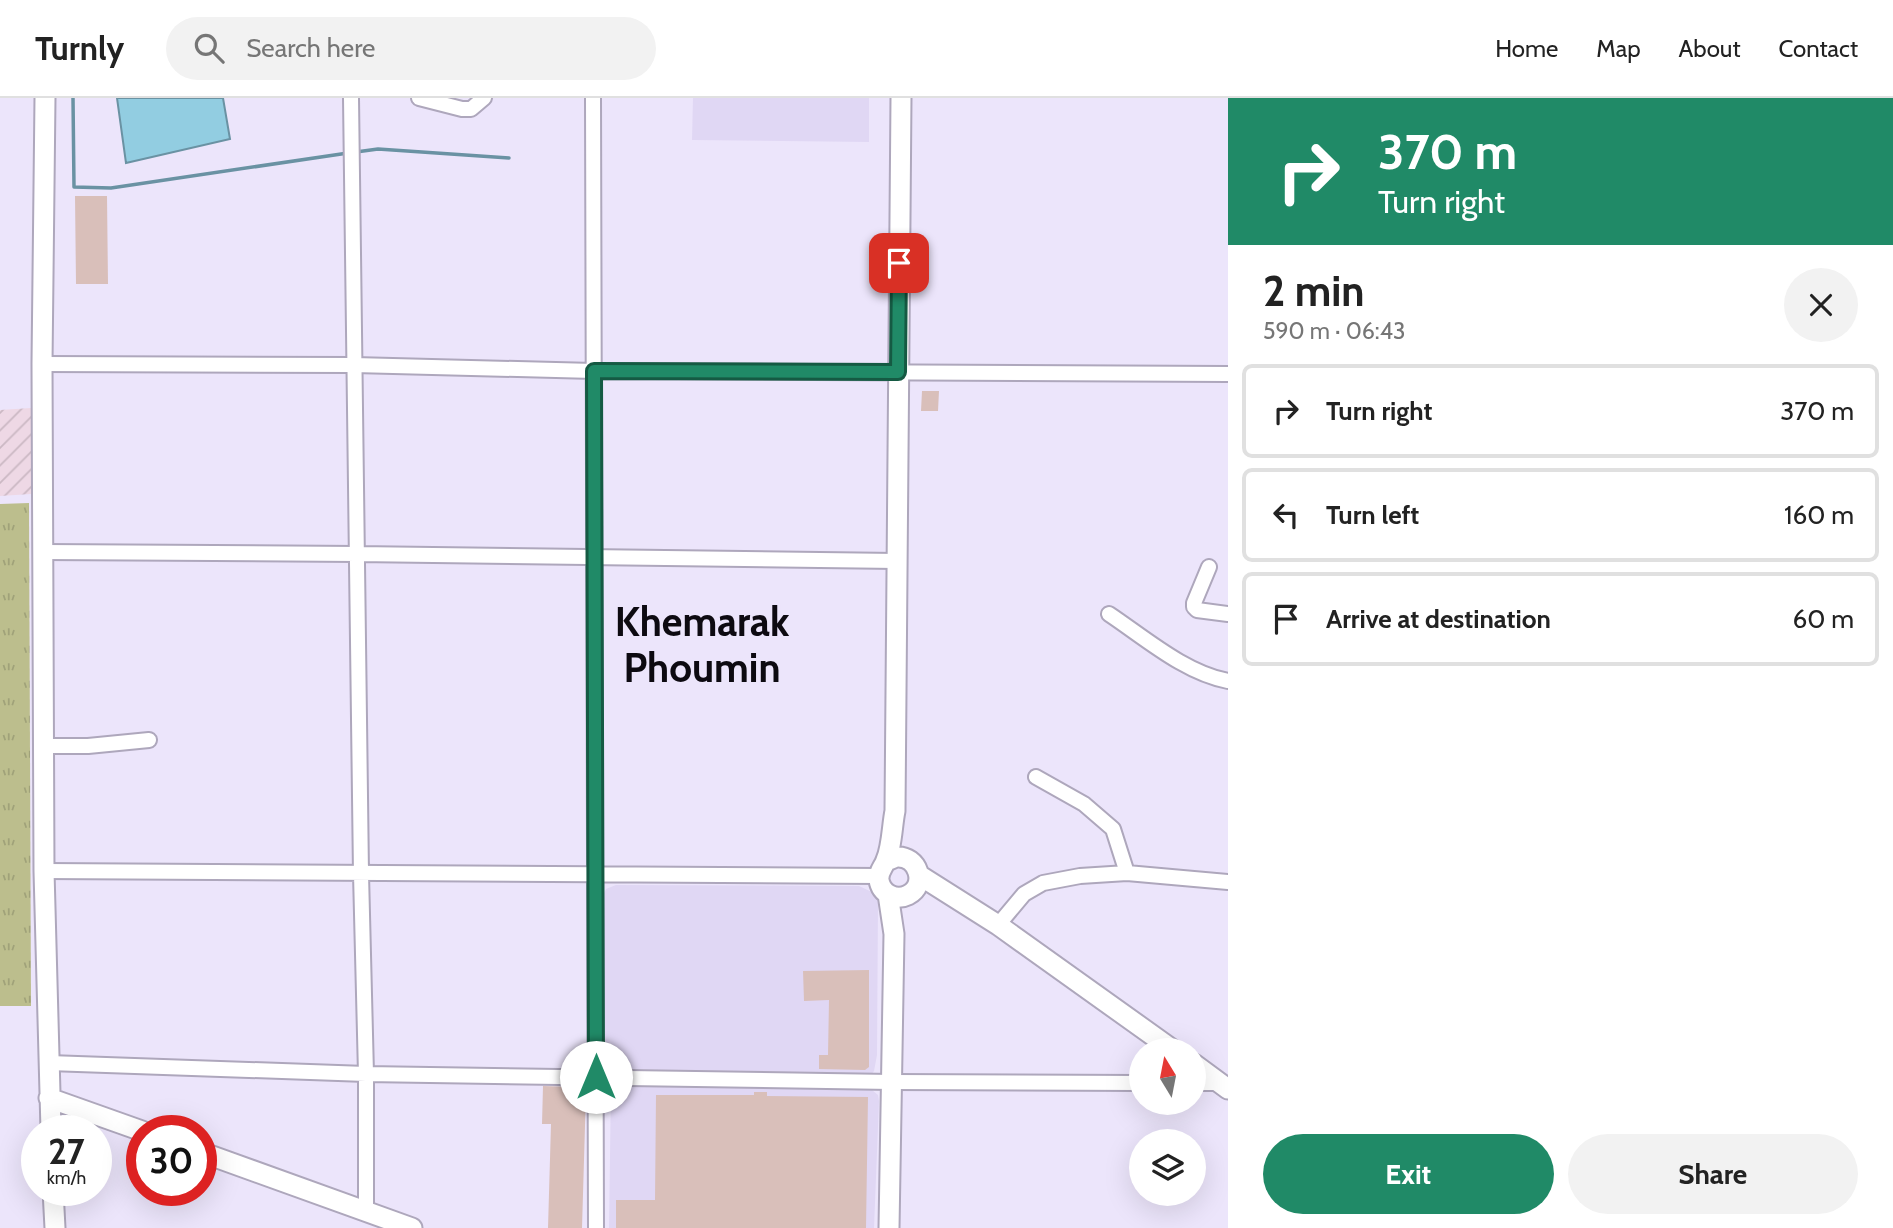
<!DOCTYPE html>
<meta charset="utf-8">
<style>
body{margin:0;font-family:Cabin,sans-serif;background:#f2f2f2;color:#222;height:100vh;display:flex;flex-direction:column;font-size:26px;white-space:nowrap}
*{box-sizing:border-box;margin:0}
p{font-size:23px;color:#767676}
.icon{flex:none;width:38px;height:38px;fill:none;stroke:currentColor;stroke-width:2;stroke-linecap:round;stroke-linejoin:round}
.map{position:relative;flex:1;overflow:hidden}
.sheet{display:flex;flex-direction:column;background:#fff;width:665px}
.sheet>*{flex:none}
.banner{background:#208a67;color:#fff;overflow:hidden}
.needle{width:46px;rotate:350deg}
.fabs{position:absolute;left:1129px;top:940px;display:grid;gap:14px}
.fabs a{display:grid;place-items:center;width:77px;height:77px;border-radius:50%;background:#fff;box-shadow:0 7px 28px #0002;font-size:35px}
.speed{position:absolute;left:21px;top:1017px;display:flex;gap:14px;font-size:35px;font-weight:700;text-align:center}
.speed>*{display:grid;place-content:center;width:91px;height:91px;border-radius:50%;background:#fff;box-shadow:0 7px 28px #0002;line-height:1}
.speed small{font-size:18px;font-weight:400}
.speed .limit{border:10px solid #d22;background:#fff;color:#111}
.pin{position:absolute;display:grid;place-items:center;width:60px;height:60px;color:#fff;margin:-30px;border-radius:14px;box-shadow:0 4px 10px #0006}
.me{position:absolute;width:77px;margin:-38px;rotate:0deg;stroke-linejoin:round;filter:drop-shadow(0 0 5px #0008)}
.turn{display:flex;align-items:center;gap:24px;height:147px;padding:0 35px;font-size:32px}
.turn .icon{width:91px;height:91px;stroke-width:2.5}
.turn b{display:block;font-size:49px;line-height:60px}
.round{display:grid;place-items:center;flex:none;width:74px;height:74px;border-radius:37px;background:#f2f2f2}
.summary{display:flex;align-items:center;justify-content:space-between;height:119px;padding:0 35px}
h1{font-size:42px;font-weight:800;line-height:52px}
.action{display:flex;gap:14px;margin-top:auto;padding:14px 35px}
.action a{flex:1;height:80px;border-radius:42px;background:#208a67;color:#fff;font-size:28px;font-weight:800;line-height:80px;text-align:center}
.action a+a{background:#f2f2f2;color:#222}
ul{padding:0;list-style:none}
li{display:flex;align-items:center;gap:21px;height:94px;margin:0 14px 10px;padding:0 21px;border:4px solid #e0e0e0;border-radius:10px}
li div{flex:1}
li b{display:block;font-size:26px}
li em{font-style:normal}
header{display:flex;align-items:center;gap:42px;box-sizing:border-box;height:98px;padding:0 35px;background:#fff;border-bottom:2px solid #e0e0e0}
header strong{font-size:33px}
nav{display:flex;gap:38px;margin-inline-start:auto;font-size:24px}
.search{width:490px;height:63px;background:#f2f2f2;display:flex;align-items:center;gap:18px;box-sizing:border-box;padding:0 24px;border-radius:38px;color:#767676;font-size:26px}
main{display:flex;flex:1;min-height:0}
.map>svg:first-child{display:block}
.built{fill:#e0d7f4}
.industrial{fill:url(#industrial-furrows)}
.park{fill:url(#park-tufts)}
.water{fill:#92cde1;stroke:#6a92a3;stroke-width:2}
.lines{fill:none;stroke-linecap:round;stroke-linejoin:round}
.stream{stroke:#6a92a3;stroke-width:3.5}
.building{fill:#d9bfba}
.street-casing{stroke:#aea7bc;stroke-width:18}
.secondary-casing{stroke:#aea7bc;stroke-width:23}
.street{stroke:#fff;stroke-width:14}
.secondary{stroke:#fff;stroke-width:19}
.route-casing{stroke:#155a43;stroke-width:18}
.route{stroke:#208a67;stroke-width:12}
.labels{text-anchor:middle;stroke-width:6;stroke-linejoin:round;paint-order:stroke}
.town-label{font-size:40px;font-weight:bold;fill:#0d0a11;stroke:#ece5fb}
</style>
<header>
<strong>Turnly</strong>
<div class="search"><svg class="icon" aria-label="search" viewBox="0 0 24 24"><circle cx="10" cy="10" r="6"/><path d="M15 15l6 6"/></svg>Search here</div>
<nav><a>Home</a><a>Map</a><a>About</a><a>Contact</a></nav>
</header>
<main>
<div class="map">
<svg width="1228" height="1130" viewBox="0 0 1228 1130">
<defs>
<pattern id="industrial-furrows" width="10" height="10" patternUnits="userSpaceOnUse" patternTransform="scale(1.75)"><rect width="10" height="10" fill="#eed8e5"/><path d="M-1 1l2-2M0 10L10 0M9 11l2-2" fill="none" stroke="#cbb8c3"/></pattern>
<pattern id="park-tufts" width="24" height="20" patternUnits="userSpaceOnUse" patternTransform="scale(1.75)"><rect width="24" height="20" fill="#bcbe8d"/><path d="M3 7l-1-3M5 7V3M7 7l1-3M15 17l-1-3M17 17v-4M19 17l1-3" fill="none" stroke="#a0a279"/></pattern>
</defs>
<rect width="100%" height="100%" fill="#ece5fb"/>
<path class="built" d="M693,0H869V44L692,42Z
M616,787L859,788L874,795L877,799L878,805L877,957L874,973L871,977L611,973L608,971L606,967L601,802L606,791Z
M611,988L872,992L878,997L879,1003L874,1130H609Z"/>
<path class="industrial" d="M31,310V396L0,398V312Z"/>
<path class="park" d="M29,405L31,908H0V406Z"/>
<path class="water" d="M117,0H223L230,41L126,65Z"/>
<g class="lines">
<path class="stream" d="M73,0L74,89L111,90L348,55
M356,54L378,51L509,60"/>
</g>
<path class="building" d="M75,98H107L108,186H76Z
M922,293H939L938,313H921Z
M869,872V969L865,972L819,971V957H828L829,902L804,903L803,873Z
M543,988L576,989V994H586L582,1130H548L551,1026H542Z
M754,994H767V998L868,999L866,1130H616V1102H655L656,997H754Z"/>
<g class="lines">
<g class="street-casing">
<path id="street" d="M351,0L361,776L366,976V1112
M419,0L462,11H471L484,0
M593,0L596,1130
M42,266L354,267L594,273L1228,276
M43,454L357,456L897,463
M1209,469L1194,505V509L1197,512L1228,516
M1109,516C1145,540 1185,575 1228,583
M44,648H88L149,642
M1036,679L1084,706L1113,731L1127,775
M44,773L879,778
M998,827L1024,796L1043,785L1080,778L1127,775L1228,784
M49,965L366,976L892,984L1141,985
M1194,985H1220"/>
</g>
<g class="secondary-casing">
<path id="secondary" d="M45,0L42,266L44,773L51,1032
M886,763C890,762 893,760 896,759C918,757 928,787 908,797C896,803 881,796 879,782C878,773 884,769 886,762C892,749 892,727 895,713L901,0
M919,777L998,827L1173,952
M888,796L894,836L889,1130
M1194,966L1228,991
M49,1000L142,1033
M201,1054L412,1130
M53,1092L55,1130"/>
</g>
<use href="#street" class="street"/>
<use href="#secondary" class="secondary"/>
</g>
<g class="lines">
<g class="route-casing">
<path id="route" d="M596,979L594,273L898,274L899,165"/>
</g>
<use href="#route" class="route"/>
</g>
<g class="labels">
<g class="town-label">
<text x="702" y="538">Khemarak<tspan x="702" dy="46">Phoumin</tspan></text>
</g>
</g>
</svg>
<div class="fabs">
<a><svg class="needle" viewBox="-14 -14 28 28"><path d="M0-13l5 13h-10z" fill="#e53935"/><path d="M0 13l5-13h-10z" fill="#767676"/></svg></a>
<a><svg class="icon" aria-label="layers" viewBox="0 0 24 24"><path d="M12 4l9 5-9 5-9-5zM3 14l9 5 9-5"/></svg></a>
</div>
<div class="speed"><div>27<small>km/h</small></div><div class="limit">30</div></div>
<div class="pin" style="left:899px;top:165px;background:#d93025"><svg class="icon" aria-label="arrive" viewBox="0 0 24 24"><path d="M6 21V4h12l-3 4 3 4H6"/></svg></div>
<svg class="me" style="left:596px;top:979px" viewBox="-20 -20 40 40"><circle r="19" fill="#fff"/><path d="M0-13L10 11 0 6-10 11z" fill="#208a67"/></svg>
</div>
<section class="sheet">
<div class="banner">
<div class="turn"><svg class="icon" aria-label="right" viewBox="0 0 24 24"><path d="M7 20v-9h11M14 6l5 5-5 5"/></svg><div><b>370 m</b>Turn right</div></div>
</div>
<div class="summary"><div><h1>2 min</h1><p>590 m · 06:43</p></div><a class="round"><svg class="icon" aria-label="close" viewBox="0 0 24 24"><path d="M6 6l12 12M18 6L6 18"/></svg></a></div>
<ul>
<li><svg class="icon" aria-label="right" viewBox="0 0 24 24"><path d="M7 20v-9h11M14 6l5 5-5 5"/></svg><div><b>Turn right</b></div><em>370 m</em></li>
<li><svg class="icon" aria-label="left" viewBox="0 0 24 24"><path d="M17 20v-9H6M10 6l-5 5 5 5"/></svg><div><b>Turn left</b></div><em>160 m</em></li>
<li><svg class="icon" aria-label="arrive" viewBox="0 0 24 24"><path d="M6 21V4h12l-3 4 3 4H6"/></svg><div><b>Arrive at destination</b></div><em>60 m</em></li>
</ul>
<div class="action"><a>Exit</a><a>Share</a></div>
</section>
</main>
